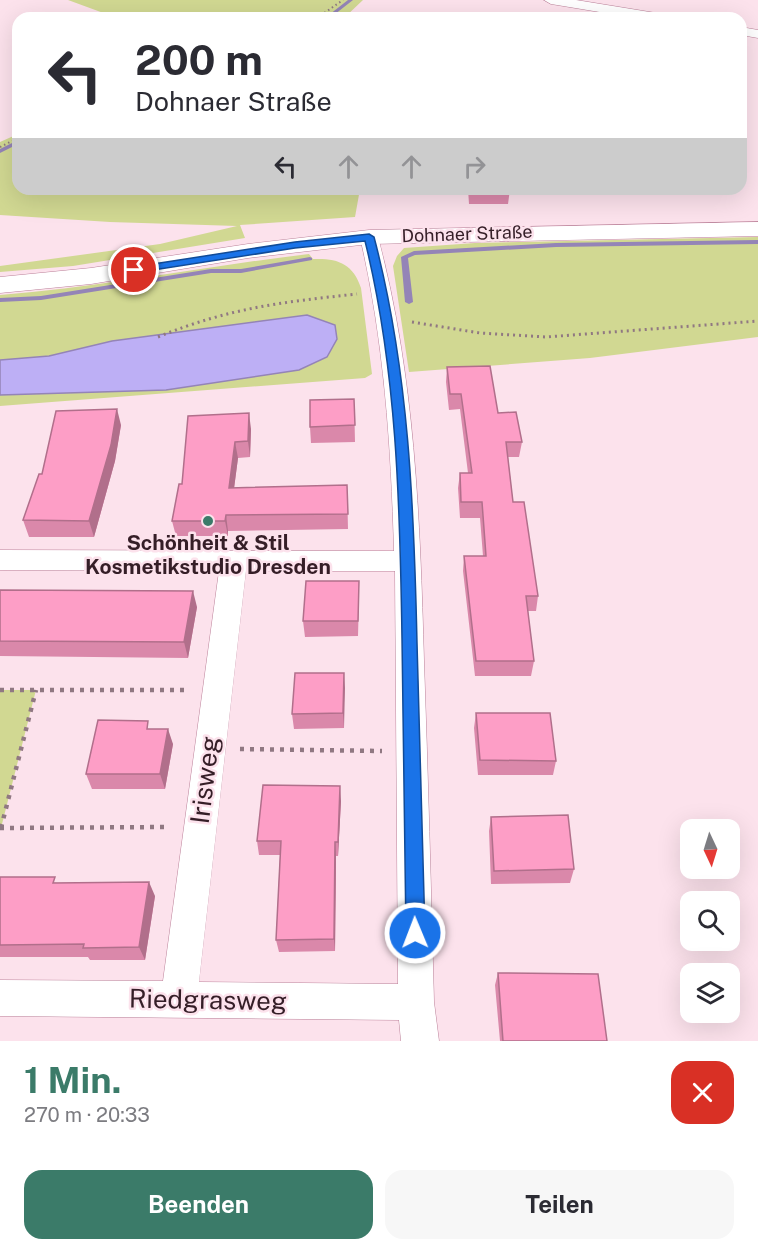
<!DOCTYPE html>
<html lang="de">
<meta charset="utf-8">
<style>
body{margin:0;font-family:"Public Sans",sans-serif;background:#f7f7f7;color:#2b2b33;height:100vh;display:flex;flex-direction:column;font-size:22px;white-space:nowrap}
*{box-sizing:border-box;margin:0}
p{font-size:20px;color:#7c7c81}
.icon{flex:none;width:33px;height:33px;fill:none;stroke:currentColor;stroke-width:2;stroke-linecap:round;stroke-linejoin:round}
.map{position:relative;height:1041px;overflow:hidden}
.side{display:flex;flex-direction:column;background:#fff;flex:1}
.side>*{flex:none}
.guide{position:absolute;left:12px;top:12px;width:735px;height:183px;border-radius:18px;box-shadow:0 6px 24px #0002;background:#fff;color:#2b2b33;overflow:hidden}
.needle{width:39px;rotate:176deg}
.tools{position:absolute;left:680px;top:819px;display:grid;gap:12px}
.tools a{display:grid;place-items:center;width:60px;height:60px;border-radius:12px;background:#fff;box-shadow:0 6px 24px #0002;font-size:30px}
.pin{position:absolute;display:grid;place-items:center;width:51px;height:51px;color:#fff;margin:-26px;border:3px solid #fff;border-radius:50%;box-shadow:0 2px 6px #0007}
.me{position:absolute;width:66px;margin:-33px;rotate:359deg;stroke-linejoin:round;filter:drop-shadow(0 0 4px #0008)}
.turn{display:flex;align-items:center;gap:21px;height:126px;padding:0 24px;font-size:27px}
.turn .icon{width:78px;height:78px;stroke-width:2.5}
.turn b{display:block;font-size:42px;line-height:51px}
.lanes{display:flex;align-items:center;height:57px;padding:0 24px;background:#0003;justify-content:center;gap:30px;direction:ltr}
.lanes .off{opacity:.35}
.round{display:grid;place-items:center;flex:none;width:63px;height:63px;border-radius:18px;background:#f7f7f7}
.overview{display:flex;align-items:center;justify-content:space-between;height:102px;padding:0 24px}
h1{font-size:36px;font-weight:700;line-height:45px;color:#3b7b69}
.action{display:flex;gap:12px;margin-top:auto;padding:12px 24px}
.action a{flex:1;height:69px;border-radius:18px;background:#3b7b69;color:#fff;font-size:24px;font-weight:700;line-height:69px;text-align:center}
.action a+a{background:#f7f7f7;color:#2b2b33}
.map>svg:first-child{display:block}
.green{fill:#d1d892}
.water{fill:#bdaff5;stroke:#9484b7;stroke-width:1.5}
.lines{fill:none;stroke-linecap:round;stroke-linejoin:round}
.stream{fill:#9484b7;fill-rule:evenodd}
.street-casing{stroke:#bb8199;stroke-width:1}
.secondary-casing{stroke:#bb8199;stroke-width:1}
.path-far2{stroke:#907882;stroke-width:2;stroke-dasharray:1.5 3;stroke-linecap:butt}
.path-far1{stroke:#907882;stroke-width:3;stroke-dasharray:2 4;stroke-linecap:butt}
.path{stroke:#907882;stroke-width:4.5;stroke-dasharray:4 6;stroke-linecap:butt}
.street{fill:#fff;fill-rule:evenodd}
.secondary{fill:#fff;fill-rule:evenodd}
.wall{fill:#da88aa}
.shaded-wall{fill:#b16f8b}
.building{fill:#fd9ec6;stroke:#b16f8b;stroke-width:1.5}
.route{fill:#1a73e8;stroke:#114b97;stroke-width:1.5}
.poi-dot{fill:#3b7b69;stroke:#fce2ec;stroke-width:2}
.labels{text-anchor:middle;stroke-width:5;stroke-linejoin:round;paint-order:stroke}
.far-street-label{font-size:18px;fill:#351e27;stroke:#fce2ec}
.poi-label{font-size:21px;font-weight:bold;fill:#351e27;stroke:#fce2ec}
.near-street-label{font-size:26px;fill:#351e27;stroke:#fce2ec}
</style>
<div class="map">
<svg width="758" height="1041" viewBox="0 0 758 1041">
<rect width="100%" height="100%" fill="#fce2ec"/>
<path class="green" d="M68,0H363L344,18H117Z
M18,134V189H360L355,217L240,225L245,238L73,266L0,272V266L160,244L237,226L110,222L0,215V142Z
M758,237V337L590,358L409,372L393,266L397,256L404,248L475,243Z
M309,254L313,259C337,258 353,263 361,288L372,374L365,378L0,406V295C104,287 206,266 309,254Z
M0,690H36L1,828H0Z"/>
<path class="water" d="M307,315L335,325L337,339L327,357L299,370L166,390L0,395V360L49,356L112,341Z"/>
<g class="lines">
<path class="stream" d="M348,0H353L330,18H325Z
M18,140V144L0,153V149Z
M758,240V244L556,247L415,255L408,258L413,302L409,304L405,302L401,257L414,251L556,243Z
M310,257L312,258V260L241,273H211L41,300L0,302V298L41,296L211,269H241Z"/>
<g class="street-casing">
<path id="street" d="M544,0H576L662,14L669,18H636L551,4Z
M741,27L758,30V38L741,35Z
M369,231L376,233L378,237C415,376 420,518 424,661C428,775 431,888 434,1002L439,1041H401L399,1020L0,1016V980L163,981L219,571L0,570V550L394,551C391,445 384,340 360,237L362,233ZM246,571H395L398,984L199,982Z"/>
</g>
<g class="secondary-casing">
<path id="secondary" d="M758,222V236L369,244L248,258L91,284L0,293V277L91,268L248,244L369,230Z"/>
</g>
<path class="path-far2" d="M317,18L343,0
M0,147L18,138"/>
<path class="path-far1" d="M412,322L480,333L546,337L758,321
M158,337C229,308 282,302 357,294"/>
<path class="path" d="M0,690H188
M240,749L382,751
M0,828L170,827
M1,828L36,690"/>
<use href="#street" class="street"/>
<use href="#secondary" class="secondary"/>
</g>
<path class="wall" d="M468,189H510L508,204H469Z
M447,367L498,413L522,442L519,457H508L513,502L538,596L536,611H528L534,661L531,676H475L463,571L464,556H483L480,518H460L458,488L460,473H468L460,409L449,410L446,382Z
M354,399L355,442L311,443L310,427Z
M121,425L115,461L94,537H29L23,520L42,474Z
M251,429L250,457L238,458L234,488L347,485L348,529L228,531V536H176L172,521L182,484Z
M0,590L197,607L188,658L0,656Z
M359,597L358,636L305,637L303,621Z
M344,673V728L294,729L292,714Z
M476,713L556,761L553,775H478L474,728Z
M151,729L173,744L165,789H92L86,774Z
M341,801L338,856H336L335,951L279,952L276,940L280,855H259L257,841Z
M491,817L574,869L570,883L491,884L489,831Z
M0,877L58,883L155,896L145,960H90L88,957H0Z
M498,973L607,1041H500L495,985Z"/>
<path class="shaded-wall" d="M117,409L121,425L115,461L94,537L89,521Z
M249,413L251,429L250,457L248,441Z
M235,442L238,458L232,504L229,488Z
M226,515L228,531V536L225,521Z
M193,591L197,607L188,658L184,642Z
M344,673L345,688L344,728L343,713Z
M168,729L173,744L165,789L160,774Z
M340,786L341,801L338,856V842Z
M335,842L336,856L335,951L334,939Z
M149,882L155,896L145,960L139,947Z"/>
<path class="building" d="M490,366L498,413L516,412L522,442H506L513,502H524L538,596H526L534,661H476L464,556H486L482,502H461L460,473H472L461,394H450L447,367Z
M354,399L355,425L310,427V400Z
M117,409L111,445L89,521L23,520L39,474H42L56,411Z
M249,413L248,441L235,442L229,488L347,485L348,514L226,515L225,521H172L179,484H182L188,416Z
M306,581H359L358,621H303Z
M0,590L193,591L184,642L0,641Z
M295,673H344L343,713L292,714Z
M476,713H550L556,761L480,760Z
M98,720L148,721L147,729H168L160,774H86Z
M263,785L340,786L338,842H335L334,939L276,940L281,841H257Z
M568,815L574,869L494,871L491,817Z
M0,877H55L53,883L149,882L139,947L83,948L84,944L0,945Z
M498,973L598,974L607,1041H503Z"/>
<path class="route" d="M369,234L374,237C409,370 414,507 417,643C420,740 422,837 425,933L422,940L415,943L409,940L406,933C405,835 403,737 402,638C400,505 397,370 365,241L295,248L134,273L129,270L134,267L295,242Z"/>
<circle class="poi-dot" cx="208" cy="521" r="6"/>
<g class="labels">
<g class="far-street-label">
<text transform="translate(467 234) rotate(-2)" y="6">Dohnaer Straße</text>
</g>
<g class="poi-label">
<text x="208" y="550">Schönheit &amp; Stil<tspan x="208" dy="24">Kosmetikstudio Dresden</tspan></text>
</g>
<g class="near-street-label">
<text transform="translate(205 780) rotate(-83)" y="9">Irisweg</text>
<text transform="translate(208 1000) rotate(1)" y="9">Riedgrasweg</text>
</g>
</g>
</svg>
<div class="tools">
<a><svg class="needle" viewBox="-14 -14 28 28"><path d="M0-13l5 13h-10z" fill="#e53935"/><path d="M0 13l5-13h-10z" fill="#7c7c81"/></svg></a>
<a><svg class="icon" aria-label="search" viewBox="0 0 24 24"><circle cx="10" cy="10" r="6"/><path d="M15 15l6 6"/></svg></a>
<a><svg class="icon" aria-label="layers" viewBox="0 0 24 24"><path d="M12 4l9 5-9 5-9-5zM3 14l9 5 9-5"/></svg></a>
</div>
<div class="pin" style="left:134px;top:270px;background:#d93025"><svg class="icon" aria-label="arrive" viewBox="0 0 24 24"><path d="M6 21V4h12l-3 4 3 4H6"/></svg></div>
<svg class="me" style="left:415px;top:933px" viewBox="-20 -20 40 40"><circle r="17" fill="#1a73e8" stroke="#fff" stroke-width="3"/><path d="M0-11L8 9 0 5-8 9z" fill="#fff"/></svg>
<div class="guide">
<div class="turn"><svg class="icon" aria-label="left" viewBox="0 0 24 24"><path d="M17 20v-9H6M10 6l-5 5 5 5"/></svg><div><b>200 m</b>Dohnaer Straße</div></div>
<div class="lanes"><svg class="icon" aria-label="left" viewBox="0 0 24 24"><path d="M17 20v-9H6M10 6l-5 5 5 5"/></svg><svg class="icon off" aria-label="ahead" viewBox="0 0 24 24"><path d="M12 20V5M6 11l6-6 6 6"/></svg><svg class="icon off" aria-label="ahead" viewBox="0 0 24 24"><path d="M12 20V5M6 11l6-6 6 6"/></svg><svg class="icon off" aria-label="right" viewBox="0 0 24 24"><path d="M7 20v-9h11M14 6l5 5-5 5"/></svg></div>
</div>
</div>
<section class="side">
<div class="overview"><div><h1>1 Min.</h1><p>270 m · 20:33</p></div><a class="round" style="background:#d93025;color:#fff"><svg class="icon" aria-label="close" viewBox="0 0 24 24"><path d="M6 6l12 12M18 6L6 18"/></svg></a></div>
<div class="action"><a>Beenden</a><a>Teilen</a></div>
</section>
